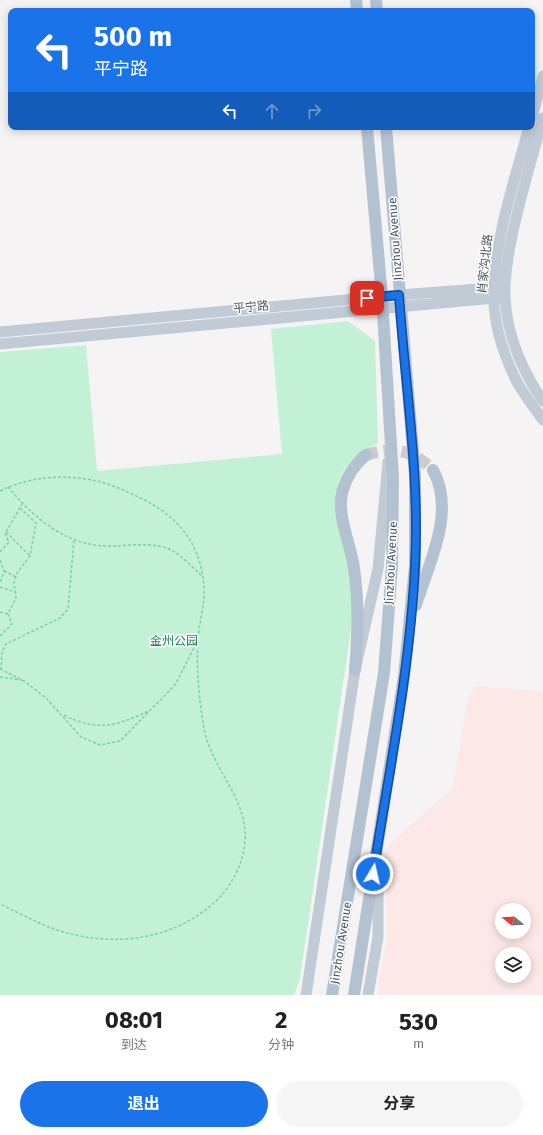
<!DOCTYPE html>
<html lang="zh">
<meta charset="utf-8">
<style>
body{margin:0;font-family:"Fira Sans","Noto Sans SC",sans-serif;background:#f6f6f6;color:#222;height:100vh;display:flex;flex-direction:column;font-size:15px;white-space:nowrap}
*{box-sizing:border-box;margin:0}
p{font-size:13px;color:#767676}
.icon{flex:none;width:22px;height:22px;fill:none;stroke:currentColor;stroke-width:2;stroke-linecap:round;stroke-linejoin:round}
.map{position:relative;height:995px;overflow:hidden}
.panel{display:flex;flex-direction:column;background:#fff;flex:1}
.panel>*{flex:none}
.guide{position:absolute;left:8px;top:8px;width:527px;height:122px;border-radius:8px;box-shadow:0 2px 10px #0003;background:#1a73e8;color:#fff;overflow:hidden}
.needle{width:26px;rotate:288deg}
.controls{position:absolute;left:495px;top:903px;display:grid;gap:8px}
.controls a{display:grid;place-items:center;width:36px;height:36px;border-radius:50%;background:#fff;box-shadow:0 2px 10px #0003;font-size:20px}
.pin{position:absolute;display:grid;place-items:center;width:34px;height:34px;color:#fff;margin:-17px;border-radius:8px;box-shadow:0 2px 6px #0006}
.me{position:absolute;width:44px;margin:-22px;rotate:9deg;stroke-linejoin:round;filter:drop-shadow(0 0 3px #0008)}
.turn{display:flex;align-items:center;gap:14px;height:84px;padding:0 20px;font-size:18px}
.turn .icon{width:52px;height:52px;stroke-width:2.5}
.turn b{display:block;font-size:28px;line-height:34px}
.lanes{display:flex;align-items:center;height:38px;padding:0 20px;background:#0003;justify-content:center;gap:20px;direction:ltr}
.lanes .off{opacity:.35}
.eta{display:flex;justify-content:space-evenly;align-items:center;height:68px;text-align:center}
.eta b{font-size:24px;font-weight:700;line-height:28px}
.primary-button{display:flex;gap:8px;margin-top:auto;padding:8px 20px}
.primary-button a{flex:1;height:46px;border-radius:24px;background:#1a73e8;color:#fff;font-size:16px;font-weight:700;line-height:46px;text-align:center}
.primary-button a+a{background:#f6f6f6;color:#222}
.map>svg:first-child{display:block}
.medical{fill:#fce8e6;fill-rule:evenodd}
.green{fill:#c3f1d5}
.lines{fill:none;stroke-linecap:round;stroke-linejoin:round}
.primary-tunnel{stroke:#caccce;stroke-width:12;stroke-dasharray:12 6;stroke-linecap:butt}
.path{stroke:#7ad0a6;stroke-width:1.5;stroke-dasharray:3 2;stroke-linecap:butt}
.secondary{stroke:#c1cbd6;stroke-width:11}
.primary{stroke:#b3c2d1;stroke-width:12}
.route-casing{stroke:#114b97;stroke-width:10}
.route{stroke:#1a73e8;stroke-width:7}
.labels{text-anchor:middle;stroke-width:3;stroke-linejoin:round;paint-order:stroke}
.street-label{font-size:12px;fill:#4a5661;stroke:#fff}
.park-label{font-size:12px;fill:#17864f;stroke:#fff}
</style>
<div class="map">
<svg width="543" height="995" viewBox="0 0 543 995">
<rect width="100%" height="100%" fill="#f5f3f3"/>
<path class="medical" d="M475,686L543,691V995H377L387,939L385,848L453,787L467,703ZM502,910H524V932H502ZM502,954H524V976H502Z"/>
<path class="green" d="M348,321L375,341L378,443C314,475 341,514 349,568C353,588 352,609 351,629L300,979L294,995H0V352L86,345L97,471L282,454L271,329Z"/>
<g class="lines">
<path class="primary-tunnel" d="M366,455C394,446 412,450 433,470"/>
<path class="path" d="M8,487C34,518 67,547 111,546C128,546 149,542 166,548C179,552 191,566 202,576
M0,491C34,474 78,473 113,486C163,505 200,530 204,587C205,604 199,623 198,640C196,668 199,696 203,723C209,765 241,790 245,830C247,856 234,884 216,901C173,941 112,948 57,930C37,923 19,913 0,904
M6,532L30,556
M0,552L9,542L5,534L22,504
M0,560L4,571L0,583
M4,571L16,577
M0,587L15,592
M0,612L8,614
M0,636L12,624L8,614L16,598L14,583L17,573L30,556L36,523L20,508
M0,669L24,681L47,699L81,737L100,745L120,741L175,685L197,642
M1,670L2,652L6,644L60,618L68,609L74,540
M0,677L22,680
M64,715C99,733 118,725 151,710"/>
<path class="secondary" d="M532,117L543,76
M543,118C531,162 517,206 509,251C507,266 504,282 505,297C507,336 521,369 543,401
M529,127C515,179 496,233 494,288C492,320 503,354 517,382C524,395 535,408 543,420
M0,332L399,295L505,287
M0,344L505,297
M306,995L355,670L378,569L388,462
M368,995L378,937V868"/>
<path class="primary" d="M356,0L357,11
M376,0L377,11
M416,605C429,563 456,512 433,470
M355,670C358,636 359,602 354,568C351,545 337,517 342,493C346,477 354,465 366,455
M332,995L384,673L392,566L393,478L382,297L367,127
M354,995L404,676L415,566V475L386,127"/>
</g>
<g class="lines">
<g class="route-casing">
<path id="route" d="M367,298L399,295C405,385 420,475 415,566C410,669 389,772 373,874"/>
</g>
<use href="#route" class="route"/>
</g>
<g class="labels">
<g class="street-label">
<text transform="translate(395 239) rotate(-94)" y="4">Jinzhou Avenue</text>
<text transform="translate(485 264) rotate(-84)" y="4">肖家沟北路</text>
<text transform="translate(251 307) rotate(-5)" y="4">平宁路</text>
<text transform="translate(391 563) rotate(-87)" y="4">Jinzhou Avenue</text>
<text transform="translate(341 943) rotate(-81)" y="4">Jinzhou Avenue</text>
</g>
<g class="park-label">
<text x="174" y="645">金州公园</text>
</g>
</g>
</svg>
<div class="controls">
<a><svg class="needle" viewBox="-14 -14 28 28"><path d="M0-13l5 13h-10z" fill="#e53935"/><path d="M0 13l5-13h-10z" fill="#767676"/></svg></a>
<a><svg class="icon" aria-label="layers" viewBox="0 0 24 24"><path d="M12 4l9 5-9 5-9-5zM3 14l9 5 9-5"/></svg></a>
</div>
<div class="pin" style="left:367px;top:298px;background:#d93025"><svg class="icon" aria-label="arrive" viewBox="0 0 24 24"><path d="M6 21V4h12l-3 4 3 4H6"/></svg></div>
<svg class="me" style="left:373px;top:874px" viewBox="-20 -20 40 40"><circle r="17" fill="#1a73e8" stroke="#fff" stroke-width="3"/><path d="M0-11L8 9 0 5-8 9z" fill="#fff"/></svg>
<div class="guide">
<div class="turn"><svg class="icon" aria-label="left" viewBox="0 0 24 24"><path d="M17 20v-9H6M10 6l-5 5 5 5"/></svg><div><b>500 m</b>平宁路</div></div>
<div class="lanes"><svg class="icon" aria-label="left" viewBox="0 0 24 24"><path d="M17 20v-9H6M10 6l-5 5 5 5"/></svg><svg class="icon off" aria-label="ahead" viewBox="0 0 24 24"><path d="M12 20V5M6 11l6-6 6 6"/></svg><svg class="icon off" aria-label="right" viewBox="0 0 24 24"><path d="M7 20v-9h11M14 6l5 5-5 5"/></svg></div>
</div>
</div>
<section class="panel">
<div class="eta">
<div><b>08:01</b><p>到达</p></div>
<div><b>2</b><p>分钟</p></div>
<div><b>530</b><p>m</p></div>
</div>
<div class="primary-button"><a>退出</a><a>分享</a></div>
</section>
